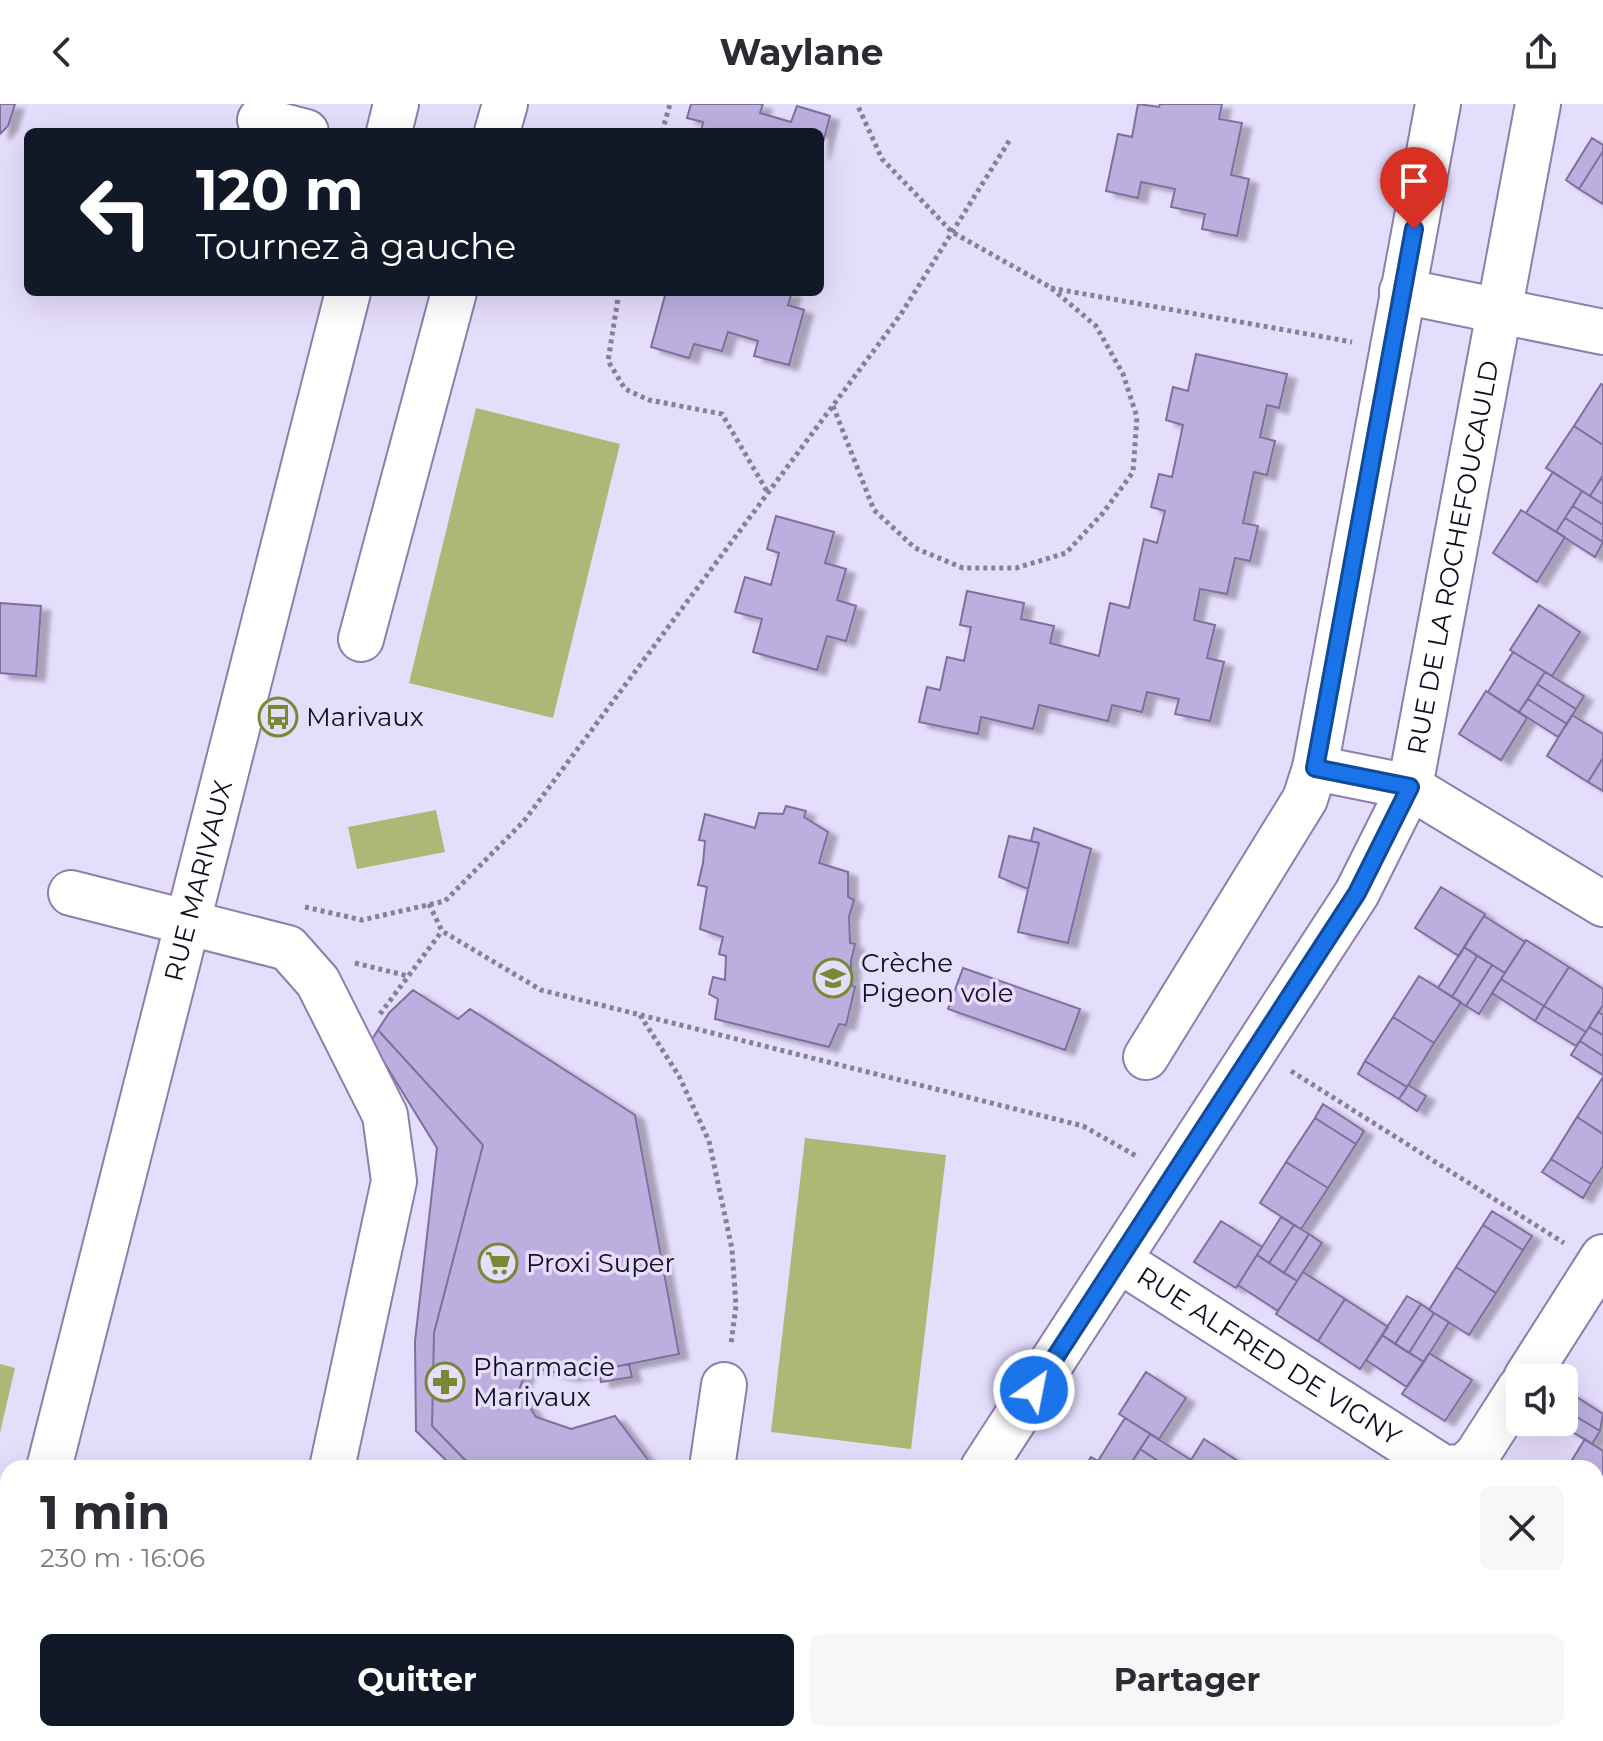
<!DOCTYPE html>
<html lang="fr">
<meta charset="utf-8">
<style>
body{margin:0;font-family:Montserrat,sans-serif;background:#f7f7f7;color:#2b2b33;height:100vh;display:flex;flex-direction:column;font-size:30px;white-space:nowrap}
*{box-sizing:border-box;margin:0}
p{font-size:26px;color:#7c7c81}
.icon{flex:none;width:44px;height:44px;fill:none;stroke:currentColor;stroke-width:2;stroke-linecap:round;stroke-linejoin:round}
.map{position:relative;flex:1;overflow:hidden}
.drawer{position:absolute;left:0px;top:1356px;width:1604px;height:282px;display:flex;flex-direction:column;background:#fff;border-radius:24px 24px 0 0;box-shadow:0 8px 32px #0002}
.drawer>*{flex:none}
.top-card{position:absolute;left:24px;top:24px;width:800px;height:168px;border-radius:12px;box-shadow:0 8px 32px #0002;background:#111827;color:#fff;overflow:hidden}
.controls{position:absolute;left:1506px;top:1260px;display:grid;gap:16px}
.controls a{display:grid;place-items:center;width:72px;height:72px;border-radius:12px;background:#fff;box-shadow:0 8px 32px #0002;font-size:40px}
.pin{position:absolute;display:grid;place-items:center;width:68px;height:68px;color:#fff;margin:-82px -34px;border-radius:50% 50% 50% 0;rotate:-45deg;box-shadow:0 0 8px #0007}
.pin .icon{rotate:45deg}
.me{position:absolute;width:88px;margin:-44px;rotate:33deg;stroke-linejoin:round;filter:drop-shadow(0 0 6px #0008)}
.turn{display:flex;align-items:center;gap:28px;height:168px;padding:0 40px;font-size:36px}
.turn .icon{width:104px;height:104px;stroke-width:2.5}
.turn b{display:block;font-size:56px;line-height:68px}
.round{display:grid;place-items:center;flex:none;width:84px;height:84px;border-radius:12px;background:#f7f7f7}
.head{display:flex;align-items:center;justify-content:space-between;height:136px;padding:0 40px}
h1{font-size:48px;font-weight:700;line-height:60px}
.primary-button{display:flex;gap:16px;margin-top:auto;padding:16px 40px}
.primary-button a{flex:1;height:92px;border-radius:12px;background:#111827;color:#fff;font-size:32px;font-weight:700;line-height:92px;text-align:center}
.primary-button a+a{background:#f7f7f7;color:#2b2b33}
header{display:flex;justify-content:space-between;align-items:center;height:104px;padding:0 40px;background:#fff;font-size:36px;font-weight:700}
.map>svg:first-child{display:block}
.green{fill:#acb875}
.building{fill:#bcafe0;stroke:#7d709d;stroke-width:2;filter:url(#shadow)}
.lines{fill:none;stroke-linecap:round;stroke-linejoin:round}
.minor-casing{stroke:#8c7ead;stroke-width:48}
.path{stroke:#867f98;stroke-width:5;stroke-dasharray:4 4;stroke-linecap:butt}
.minor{stroke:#fff;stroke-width:44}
.route-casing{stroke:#114b97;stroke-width:20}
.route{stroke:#1a73e8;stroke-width:14}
.labels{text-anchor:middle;stroke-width:7;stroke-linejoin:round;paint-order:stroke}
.street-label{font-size:26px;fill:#130e1f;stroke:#e5ddfc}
.poi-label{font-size:26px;fill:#130e1f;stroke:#e5ddfc;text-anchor:start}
</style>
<header><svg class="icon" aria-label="back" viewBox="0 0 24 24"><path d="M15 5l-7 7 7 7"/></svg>Waylane<svg class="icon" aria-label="share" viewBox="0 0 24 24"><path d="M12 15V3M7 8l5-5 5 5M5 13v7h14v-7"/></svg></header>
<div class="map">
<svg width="1603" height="1637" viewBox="0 0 1603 1637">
<defs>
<filter id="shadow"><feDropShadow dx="9" dy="5" stdDeviation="2" flood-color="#0004"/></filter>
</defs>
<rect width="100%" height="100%" fill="#e5ddfc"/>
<path class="green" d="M476,304L620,340L553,614L409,579Z
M436,706L445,748L357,765L348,723Z
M805,1034L946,1051L911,1345L771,1328Z
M0,1260L15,1264L0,1329Z
M1596,1577L1603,1578V1637H889L892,1630H1596Z"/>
<path class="building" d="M0,0H15L8,22L0,30Z
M691,0H763L760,9L791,18L797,2L830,12L820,50V28H701L703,18L687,14Z
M1138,0L1159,3L1160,0H1222L1219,15L1242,19L1231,71L1249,75L1237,132L1202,125L1205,110L1171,103L1175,85L1141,78L1138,94L1106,87L1118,30L1132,33Z
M1592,34L1603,41V47L1579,85L1566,76Z
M1603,47V100L1579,85Z
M666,188L680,191L681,188H792L788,201L804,206L789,261L754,252L758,237L728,228L722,247L694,240L689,254L651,243Z
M1196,250L1287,270L1279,304L1267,301L1260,333L1275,337L1267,371L1254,368L1243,419L1258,422L1250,457L1235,454L1227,490L1200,485L1194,516L1215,521L1207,554L1224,558L1210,617L1175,610L1179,595L1147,588L1142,608L1112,601L1108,617L1039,601L1033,625L981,613L978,630L919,618L927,583L940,586L947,553L964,557L971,523L960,521L967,487L1024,499L1021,515L1054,522L1050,539L1099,552L1110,499L1129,504L1144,435L1157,439L1165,407L1151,403L1159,370L1172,373L1183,321L1166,316L1173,283L1188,287Z
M1601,280L1603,281V341L1574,322Z
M1574,322L1603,341V371L1590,392L1546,364Z
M1553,368L1582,387L1556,428L1526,409Z
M1601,375L1603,376V400L1590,392Z
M1582,387L1603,400V421L1573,402Z
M1573,402L1603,421V438L1565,414Z
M1521,406L1565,433L1537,478L1493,449Z
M776,412L834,428L825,459L846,465L837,496L856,502L846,537L827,532L817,566L753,548L762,515L735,508L745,473L771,481L779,449L767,445Z
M1565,414L1603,438L1595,453L1556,428Z
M0,499L41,502L36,572L0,569Z
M1539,501L1580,528L1552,572L1510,546Z
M1513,548L1545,568L1519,608L1488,588Z
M1545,568L1584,592L1576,605L1537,580Z
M1537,580L1576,605L1567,620L1528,595Z
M1486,587L1527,614L1501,656L1459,630Z
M1528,595L1567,620L1558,633L1519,608Z
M1572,611L1603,630V654L1588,678L1547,652Z
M1603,654V687L1588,678Z
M786,702L806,707L804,713L828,728L819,759L848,768V793L854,796L849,813L850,839L855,840L851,857V881L855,883L846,921L839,920L829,943L715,915L718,895L709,890L713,873L725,876L726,852L719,850L723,833L700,825L707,783L698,781L703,759L705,737L699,736L705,710L755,724L759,709L783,710Z
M1034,724L1091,745L1068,839L1018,828L1039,739L1031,737Z
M1009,732L1039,739L1028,785L999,773Z
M1441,783L1485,810L1459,852L1415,824Z
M1484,812L1525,838L1505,869L1464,843Z
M1526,836L1569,863L1544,902L1501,875Z
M1464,843L1477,852L1452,893L1438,884Z
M1477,852L1492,861L1466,902L1452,893Z
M1492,861L1505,869L1479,910L1466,902Z
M1569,863L1603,885V901L1586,928L1544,902Z
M963,864L1080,905L1065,946L948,905Z
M1419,872L1461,898L1434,939L1393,913Z
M1501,875L1544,902L1535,917L1492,889Z
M413,886L458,915L470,905L635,1011L679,1250L569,1272L528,1262L519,1286L536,1313L571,1325L615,1312L654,1364H473L432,1322L434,1229L483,1041L378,926L389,909Z
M1544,902L1586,928L1576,942L1535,917Z
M1598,908L1603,911V931L1589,923Z
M1393,913L1434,939L1407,983L1365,957Z
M1589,923L1603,931V952L1580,937Z
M378,926L483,1041L434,1229L432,1322L473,1364H454L416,1327L415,1237L437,1044L371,937Z
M1580,937L1603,952V971L1571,951Z
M1365,957L1407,983L1399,995L1358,970Z
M1603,973V1030L1577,1013Z
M1408,981L1426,992L1417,1007L1399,995Z
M1323,1000L1364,1027L1356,1040L1315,1014Z
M1577,1013L1603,1030V1062L1591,1080L1551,1055Z
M1315,1014L1356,1040L1328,1084L1286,1058Z
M1551,1055L1591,1080L1583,1094L1542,1068Z
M1286,1058L1328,1084L1301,1125L1260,1099Z
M1492,1107L1532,1132L1523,1146L1483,1121Z
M1281,1113L1294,1121L1269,1159L1257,1151Z
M1221,1117L1262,1143L1236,1184L1194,1158Z
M1294,1121L1309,1130L1284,1169L1269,1159Z
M1483,1121L1523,1146L1496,1189L1456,1163Z
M1309,1130L1322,1139L1297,1177L1284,1169Z
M1257,1151L1297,1177L1278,1207L1238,1181Z
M1456,1163L1496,1189L1469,1231L1429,1206Z
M1303,1168L1345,1195L1318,1237L1276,1210Z
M1407,1192L1421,1200L1395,1240L1382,1231Z
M1345,1195L1388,1223L1360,1265L1318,1237Z
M1421,1200L1434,1209L1409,1249L1395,1240Z
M1434,1209L1449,1218L1424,1258L1409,1249Z
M1382,1231L1424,1258L1407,1283L1366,1256Z
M1429,1249L1472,1276L1445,1317L1402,1290Z
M629,1260L632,1273L601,1278L599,1266Z
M1146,1268L1186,1294L1159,1335L1119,1310Z
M1569,1288L1603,1310L1600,1327L1564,1305Z
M1564,1305L1600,1327L1592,1340L1557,1318H1564Z
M1125,1314L1150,1330L1128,1364H1109L1098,1357Z
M1150,1330L1191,1356L1186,1364H1169L1140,1345Z
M1204,1335L1244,1361L1243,1364H1186Z
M1585,1335L1603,1347V1399L1600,1404L1596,1402V1364H1567Z
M1140,1345L1169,1364H1141L1132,1358Z
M1091,1353L1098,1357L1109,1364H1084Z
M92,1630H120L130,1637H87Z
M120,1630H150L146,1637H130Z
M150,1630H168L179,1637H147Z
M192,1630H251L246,1637H188Z
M432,1630H459L470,1637H427Z
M459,1630H488L484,1637H470Z
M662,1630H691L687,1637H672Z"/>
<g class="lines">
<g class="minor-casing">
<g id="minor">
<path d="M1438,0L1315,664L1410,683L1603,800"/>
<path d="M260,16L306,28"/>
<path d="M389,28L396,0"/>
<path d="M497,28L505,0"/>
<path d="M1402,187L1603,228"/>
<path d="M361,535L454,188"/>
<path d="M71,789L288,844L318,878L385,1011L394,1077L332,1364"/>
<path d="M1146,953L1305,695L1315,664"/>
<path id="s1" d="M1119,1156L1442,1363L1463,1364"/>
<path d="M1526,1274L1603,1153"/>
<path id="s2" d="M49,1364L348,188"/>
<path d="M712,1364L724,1281"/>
<path id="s3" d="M983,1364L1357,789L1410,683L1538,0"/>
<path d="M1463,1364L1477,1351L1520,1284"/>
<path d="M0,1556L8,1525"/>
<path d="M322,1637L324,1630"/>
<path d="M828,1637L832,1630"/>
<path d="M1157,1637L1161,1630"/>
</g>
</g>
<path class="path" d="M662,28L670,0
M1051,184L1352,238
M619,188L608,257L625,285L649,296L722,310L768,389
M833,302L874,406L915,444L963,464H1016L1066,449L1103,409L1133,368L1137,313L1123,270L1096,222L1050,183L952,128L882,55L857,0
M429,800L442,827L541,886L1083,1022L1138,1053
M305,803L362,816L445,797L524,717L901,210L1011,34
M355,859L408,872
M380,910L442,827
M640,911L679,972L709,1037L732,1145L736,1202L731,1240
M1291,967L1564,1139"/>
<use href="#minor" class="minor"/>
</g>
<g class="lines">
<g class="route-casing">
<path id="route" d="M1034,1286L1357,789L1410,683L1315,664L1414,125"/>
</g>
<use href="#route" class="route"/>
</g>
<defs>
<g id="bus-ring" transform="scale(2)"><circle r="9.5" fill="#e5ddfc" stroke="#7a8735" stroke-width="1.5"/><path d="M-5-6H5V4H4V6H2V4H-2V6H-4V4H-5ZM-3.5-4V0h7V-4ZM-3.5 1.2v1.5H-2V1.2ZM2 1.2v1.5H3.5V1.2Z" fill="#7a8735"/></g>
<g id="school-ring" transform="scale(2)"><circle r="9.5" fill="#e5ddfc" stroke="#7a8735" stroke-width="1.5"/><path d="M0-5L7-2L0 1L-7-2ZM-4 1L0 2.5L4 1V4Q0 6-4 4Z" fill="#7a8735"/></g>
<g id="supermarket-ring" transform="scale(2)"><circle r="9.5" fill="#e5ddfc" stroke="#7a8735" stroke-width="1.5"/><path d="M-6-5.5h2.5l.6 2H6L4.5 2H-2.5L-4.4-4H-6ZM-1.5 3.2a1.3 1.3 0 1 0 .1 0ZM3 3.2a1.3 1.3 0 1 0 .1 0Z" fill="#7a8735"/></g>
<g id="pharmacy-ring" transform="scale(2)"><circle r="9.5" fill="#e5ddfc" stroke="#7a8735" stroke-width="1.5"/><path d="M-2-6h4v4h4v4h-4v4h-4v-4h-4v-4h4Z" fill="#7a8735"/></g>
</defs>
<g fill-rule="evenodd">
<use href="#bus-ring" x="278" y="613"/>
<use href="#school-ring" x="833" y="874"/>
<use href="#supermarket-ring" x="498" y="1159"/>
<use href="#pharmacy-ring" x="445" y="1278"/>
</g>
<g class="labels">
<g class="street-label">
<text dy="9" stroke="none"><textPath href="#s3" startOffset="1038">RUE DE LA ROCHEFOUCAULD</textPath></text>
<text dy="9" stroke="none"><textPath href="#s2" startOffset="606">RUE MARIVAUX</textPath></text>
<text dy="9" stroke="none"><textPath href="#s1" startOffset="178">RUE ALFRED DE VIGNY</textPath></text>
</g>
<g class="poi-label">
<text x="306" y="622">Marivaux</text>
<text x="861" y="868">Crèche<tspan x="861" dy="30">Pigeon vole</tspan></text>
<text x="526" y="1168">Proxi Super</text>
<text x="473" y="1272">Pharmacie<tspan x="473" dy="30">Marivaux</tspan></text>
</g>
</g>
</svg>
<div class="controls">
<a><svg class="icon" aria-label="sound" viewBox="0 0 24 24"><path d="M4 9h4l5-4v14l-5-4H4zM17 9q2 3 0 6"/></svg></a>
</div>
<div class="pin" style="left:1414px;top:125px;background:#d93025"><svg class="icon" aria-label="arrive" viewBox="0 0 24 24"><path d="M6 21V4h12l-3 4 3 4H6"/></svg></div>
<svg class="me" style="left:1034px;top:1286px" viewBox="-20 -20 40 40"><circle r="17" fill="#1a73e8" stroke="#fff" stroke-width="3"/><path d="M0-11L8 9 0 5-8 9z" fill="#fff"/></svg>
<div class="top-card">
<div class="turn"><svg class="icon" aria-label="left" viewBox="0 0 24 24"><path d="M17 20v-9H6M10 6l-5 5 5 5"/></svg><div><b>120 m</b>Tournez à gauche</div></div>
</div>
<section class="drawer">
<div class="head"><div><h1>1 min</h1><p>230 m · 16:06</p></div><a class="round"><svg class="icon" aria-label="close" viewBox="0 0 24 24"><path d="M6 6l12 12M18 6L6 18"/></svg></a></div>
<div class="primary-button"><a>Quitter</a><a>Partager</a></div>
</section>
</div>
